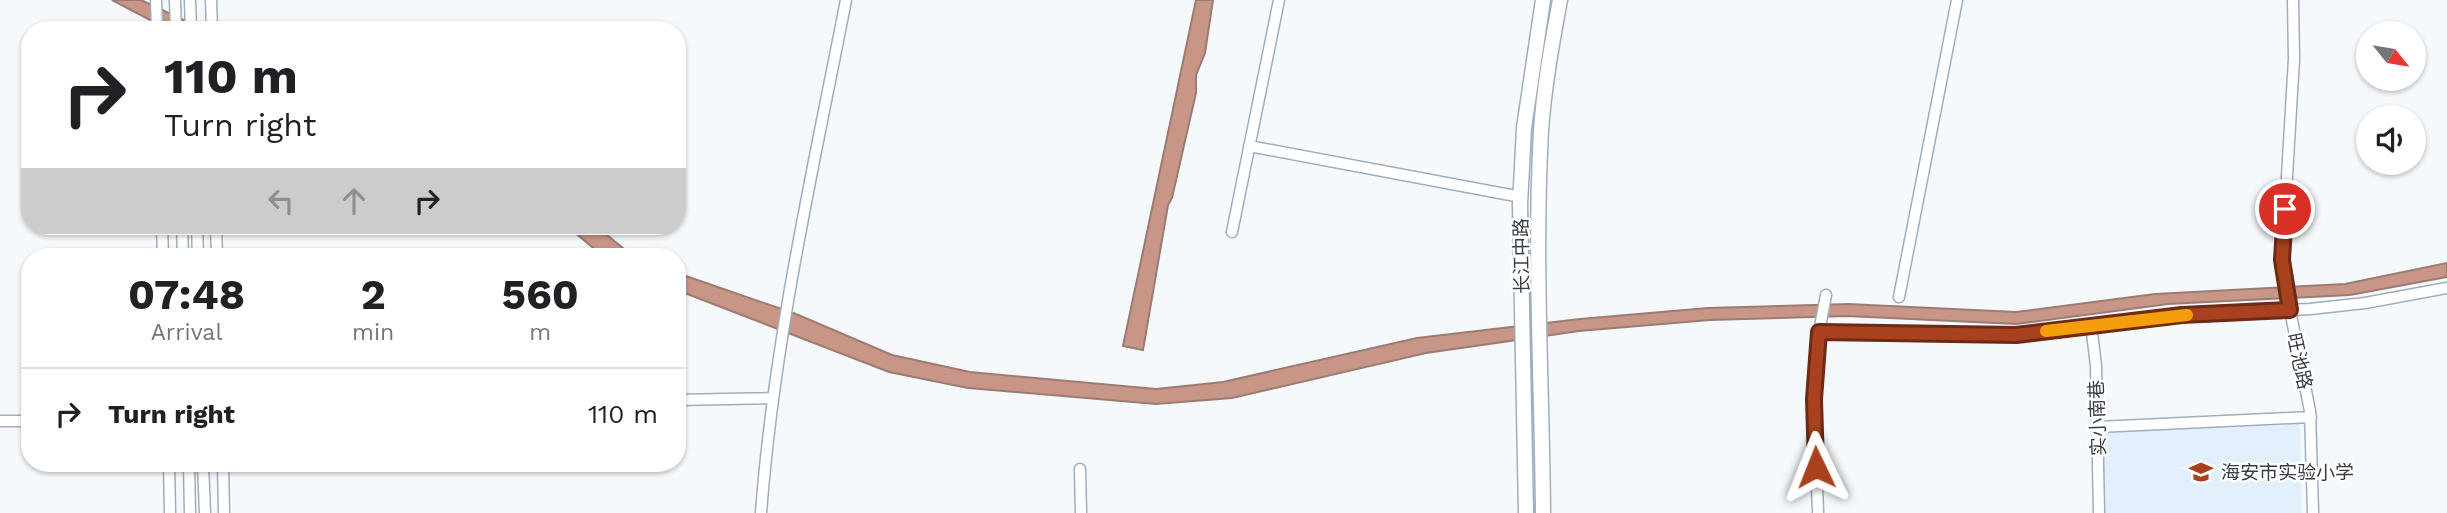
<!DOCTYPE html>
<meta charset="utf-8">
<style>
body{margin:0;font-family:"Work Sans","Noto Sans SC",sans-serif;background:#f6f6f6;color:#202124;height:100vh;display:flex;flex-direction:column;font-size:26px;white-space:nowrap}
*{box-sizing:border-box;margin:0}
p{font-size:23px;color:#757577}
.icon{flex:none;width:38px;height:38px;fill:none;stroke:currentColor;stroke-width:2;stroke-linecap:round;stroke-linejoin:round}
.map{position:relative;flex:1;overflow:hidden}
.side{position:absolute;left:21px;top:248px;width:665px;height:224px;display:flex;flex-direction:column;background:#fff;border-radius:28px;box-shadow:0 2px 5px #0004}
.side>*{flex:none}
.guide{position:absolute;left:21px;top:21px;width:665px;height:214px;border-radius:28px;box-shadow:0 2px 5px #0004;background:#fff;color:#202124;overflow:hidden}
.needle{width:46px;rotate:120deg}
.fabs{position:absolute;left:2356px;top:21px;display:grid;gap:14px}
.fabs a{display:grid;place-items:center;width:70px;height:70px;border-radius:50%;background:#fff;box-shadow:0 2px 5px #0004;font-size:35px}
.pin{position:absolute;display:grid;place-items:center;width:60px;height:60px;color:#fff;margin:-30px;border:4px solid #fff;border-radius:50%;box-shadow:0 2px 7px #0007}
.me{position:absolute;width:77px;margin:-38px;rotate:358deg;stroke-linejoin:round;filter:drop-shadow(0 0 5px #0008)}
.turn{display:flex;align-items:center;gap:24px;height:147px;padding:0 28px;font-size:32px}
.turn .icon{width:91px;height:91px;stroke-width:2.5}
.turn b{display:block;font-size:49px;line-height:60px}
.lanes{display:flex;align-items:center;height:66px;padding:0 28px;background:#0003;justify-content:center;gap:35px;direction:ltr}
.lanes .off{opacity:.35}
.eta{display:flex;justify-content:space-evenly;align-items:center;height:119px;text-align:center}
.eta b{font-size:42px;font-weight:700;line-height:49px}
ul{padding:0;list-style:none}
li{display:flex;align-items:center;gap:21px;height:91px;padding:0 28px;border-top:2px solid #e0e0e0}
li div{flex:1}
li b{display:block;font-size:26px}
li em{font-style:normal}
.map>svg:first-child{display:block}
.built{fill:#e2effd}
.water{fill:#c89687;stroke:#9c7b73;stroke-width:2}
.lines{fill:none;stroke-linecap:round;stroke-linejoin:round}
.minor-casing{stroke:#9fadbe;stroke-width:13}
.major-casing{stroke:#9fadbe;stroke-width:17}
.minor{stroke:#fff;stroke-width:10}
.major{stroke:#fff;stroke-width:14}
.route-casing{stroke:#6d2a14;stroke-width:18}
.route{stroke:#a8411e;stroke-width:12}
.slow{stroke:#f59e0b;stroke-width:12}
.labels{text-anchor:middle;stroke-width:5;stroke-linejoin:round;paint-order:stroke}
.street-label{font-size:19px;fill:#363c43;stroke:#fff}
.poi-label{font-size:19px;fill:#363c43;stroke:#fff;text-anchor:start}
</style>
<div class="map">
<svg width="2447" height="513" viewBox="0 0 2447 513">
<rect width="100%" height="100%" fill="#f6f9fc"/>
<path class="built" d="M2300,424L2302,513H2103L2101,431Z"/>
<path class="water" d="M112,0H141L205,30H169Z
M1196,0H1213L1205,53L1196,75V93L1172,198L1168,205L1143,350L1123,346Z
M567,226H596L634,257H604Z
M2447,263V277L2350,295L2168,304L2016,324L1847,316L1710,320L1579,331L1426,353L1232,398L1156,404L968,388L889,372L677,290V273L796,314L892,355L970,372L1156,389L1223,382L1417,338L1580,319L1708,308L1848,304L2016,312L2155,294L2345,284Z"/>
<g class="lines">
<g class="minor-casing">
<path id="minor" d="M156,0L157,30
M175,0L176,30
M190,0L191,30
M211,0L212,30
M2293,0L2294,59L2282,260L2290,310L2310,411L2313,513
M1249,146L1521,197
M162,226L163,257
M182,226L183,257
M197,226L198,257
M216,226L217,257
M1232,232L1279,0
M1899,297L1957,0
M2091,324L2096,366L2099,513
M1819,332L2016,335L2182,315L2310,309L2365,303L2447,288
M677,400L773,398
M0,421H30
M2098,427L2311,417
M169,464L170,513
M189,464L190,513
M203,464L205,513
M223,464L224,513
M1080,469L1081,513
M761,513C774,340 813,170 846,0
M1818,513L1814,399L1819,332L1826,295"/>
</g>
<g class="major-casing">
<path id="major" d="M1526,513L1520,205L1524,128L1543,0
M1543,513C1542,386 1534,258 1541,131C1544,87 1552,43 1560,0"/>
</g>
<use href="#minor" class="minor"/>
<use href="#major" class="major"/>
</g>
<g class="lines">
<g class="route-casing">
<path id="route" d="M1816,467L1814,399L1819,332L2016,335L2182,315L2290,310L2282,260L2285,209"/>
</g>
<use href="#route" class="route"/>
<path class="slow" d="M2046,331L2187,315"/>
</g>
<defs>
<g id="school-bare" transform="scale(1.89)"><path d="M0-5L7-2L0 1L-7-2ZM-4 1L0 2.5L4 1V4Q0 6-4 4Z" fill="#a8411e" stroke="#fff" stroke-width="2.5" paint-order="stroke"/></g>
</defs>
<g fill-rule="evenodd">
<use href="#school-bare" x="2201" y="472"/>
</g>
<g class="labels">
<g class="street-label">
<text transform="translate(1521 256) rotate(-91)" y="7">长江中路</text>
<text transform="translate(2300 361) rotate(78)" y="7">旺池路</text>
<text transform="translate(2097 418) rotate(-92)" y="7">实小南巷</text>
</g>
<g class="poi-label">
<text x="2221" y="479">海安市实验小学</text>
</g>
</g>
</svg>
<div class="fabs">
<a><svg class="needle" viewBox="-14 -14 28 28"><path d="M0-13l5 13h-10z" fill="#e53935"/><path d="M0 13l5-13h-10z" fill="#757577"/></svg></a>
<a><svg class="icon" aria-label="sound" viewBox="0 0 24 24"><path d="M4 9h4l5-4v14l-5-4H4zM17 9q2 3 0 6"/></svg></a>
</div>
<div class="pin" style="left:2285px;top:209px;background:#d93025"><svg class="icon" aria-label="arrive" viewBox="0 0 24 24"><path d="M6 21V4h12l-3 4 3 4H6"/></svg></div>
<svg class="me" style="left:1816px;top:467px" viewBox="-20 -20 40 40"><path d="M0-17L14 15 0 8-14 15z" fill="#a8411e" stroke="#fff" stroke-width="4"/></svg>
<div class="guide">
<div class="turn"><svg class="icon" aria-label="right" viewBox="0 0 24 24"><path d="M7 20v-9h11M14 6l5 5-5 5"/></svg><div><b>110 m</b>Turn right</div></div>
<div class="lanes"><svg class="icon off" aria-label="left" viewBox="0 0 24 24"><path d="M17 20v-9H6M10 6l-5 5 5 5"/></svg><svg class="icon off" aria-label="ahead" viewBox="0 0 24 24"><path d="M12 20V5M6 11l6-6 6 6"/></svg><svg class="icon" aria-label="right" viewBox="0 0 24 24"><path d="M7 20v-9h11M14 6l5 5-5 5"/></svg></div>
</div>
<section class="side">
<div class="eta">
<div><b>07:48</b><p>Arrival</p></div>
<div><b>2</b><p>min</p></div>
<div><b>560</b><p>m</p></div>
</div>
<ul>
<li><svg class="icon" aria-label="right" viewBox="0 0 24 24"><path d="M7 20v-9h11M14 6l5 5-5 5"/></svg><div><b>Turn right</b></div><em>110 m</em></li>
</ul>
</section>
</div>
